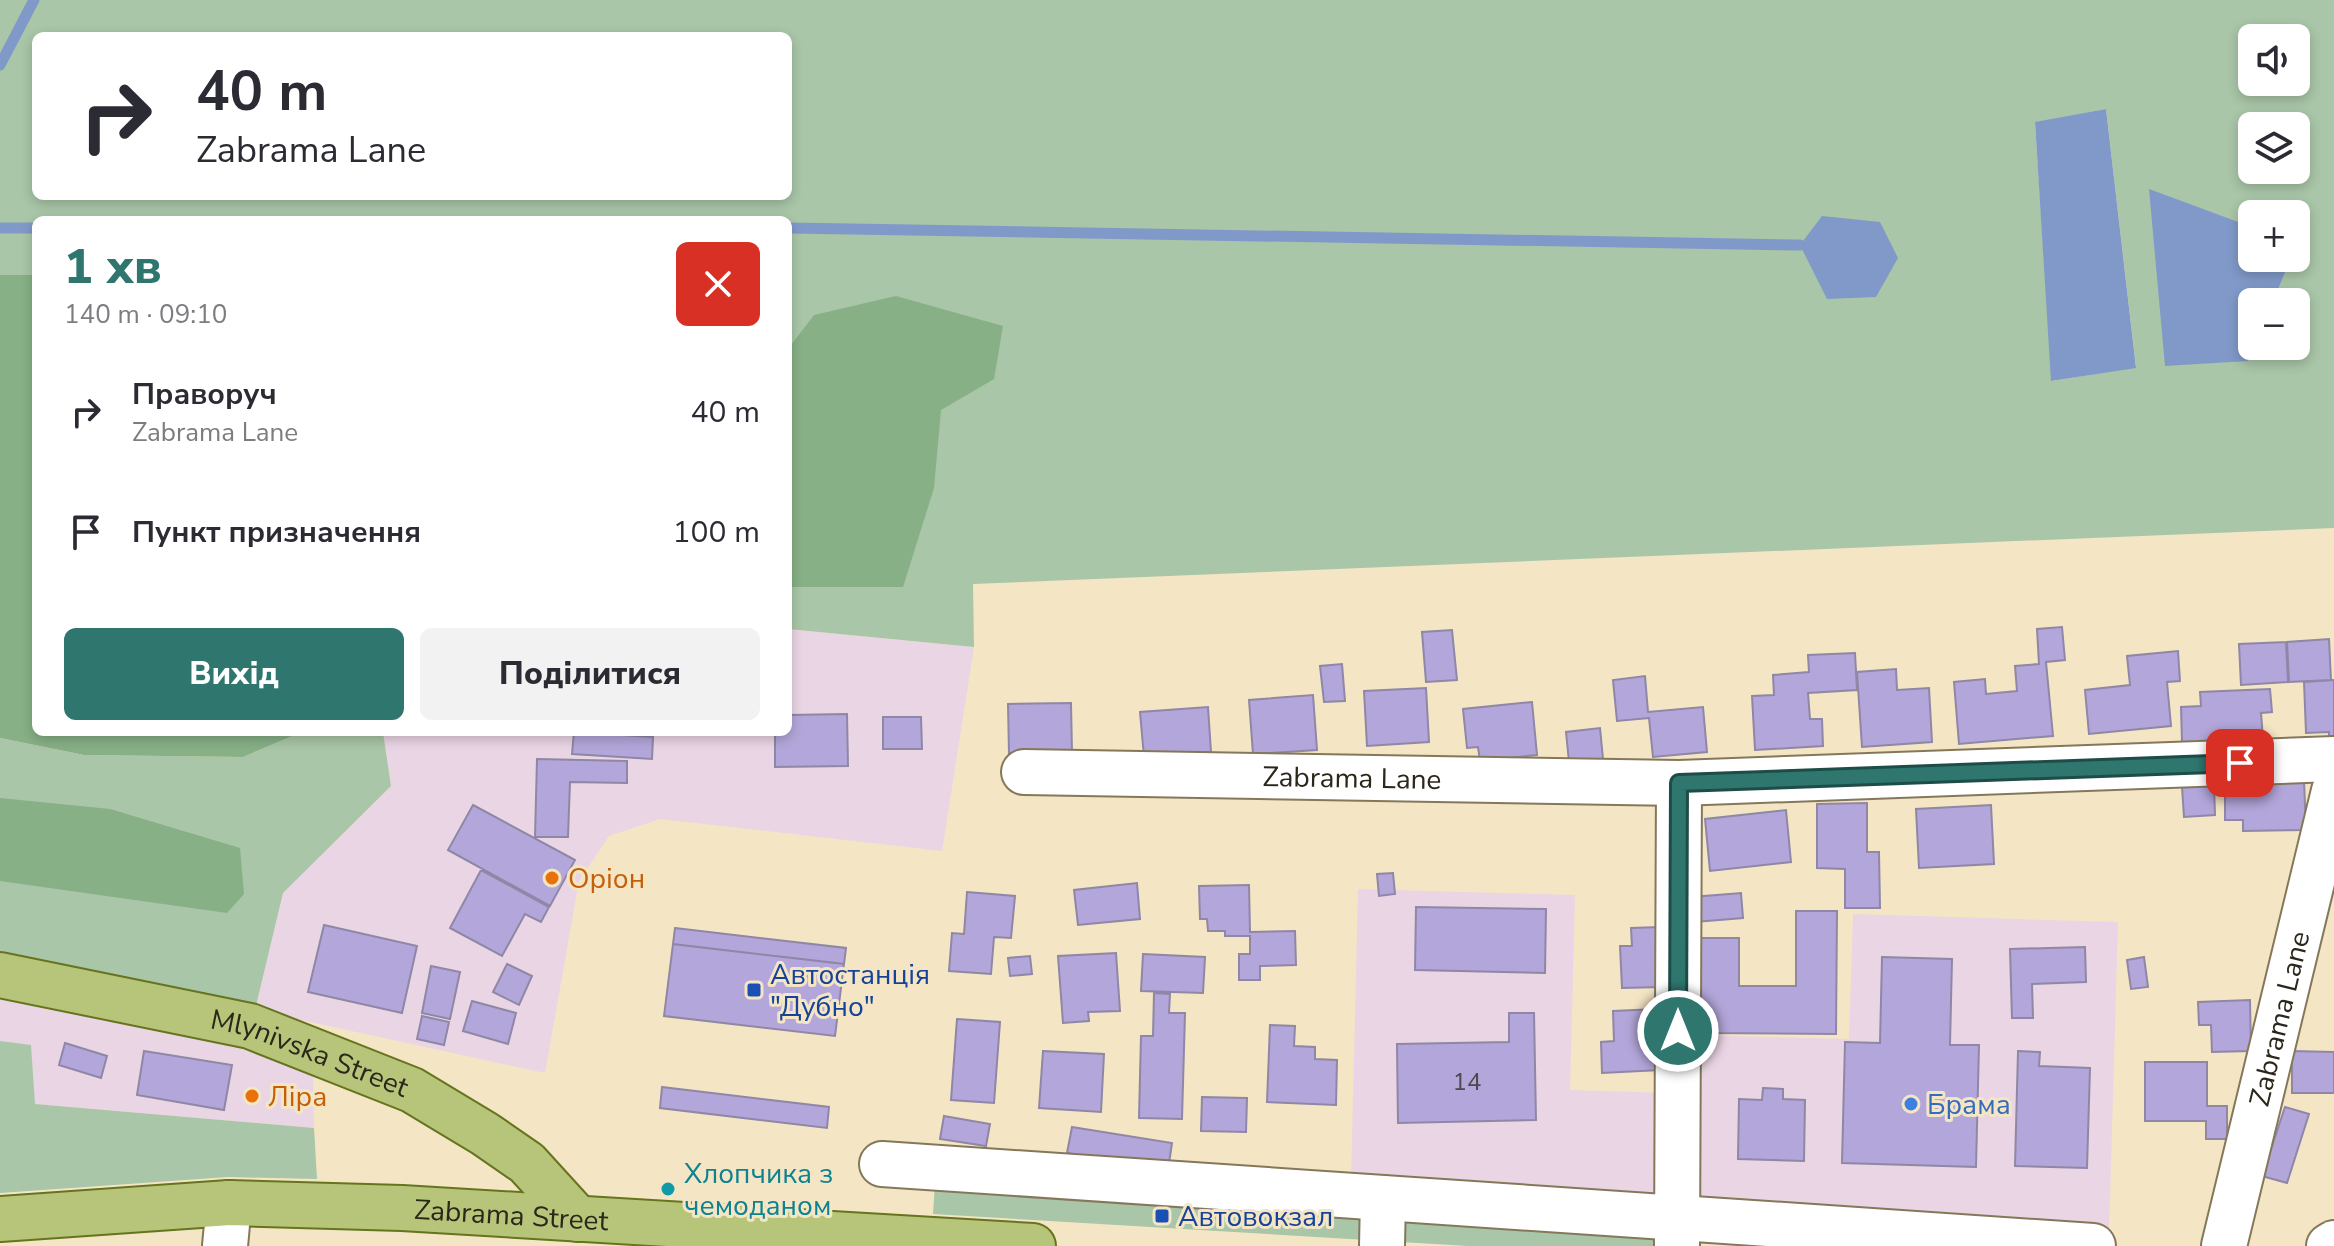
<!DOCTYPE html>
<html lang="uk">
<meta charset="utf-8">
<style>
body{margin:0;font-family:"Nunito Sans",sans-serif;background:#f2f2f3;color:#2b2b33;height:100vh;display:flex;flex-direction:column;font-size:30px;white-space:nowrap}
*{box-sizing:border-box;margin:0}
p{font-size:26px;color:#7c7c81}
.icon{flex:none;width:44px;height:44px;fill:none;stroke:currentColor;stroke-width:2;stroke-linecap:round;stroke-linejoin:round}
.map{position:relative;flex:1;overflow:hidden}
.drawer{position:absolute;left:32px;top:216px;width:760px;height:520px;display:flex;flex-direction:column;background:#fff;border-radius:12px;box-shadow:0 4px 12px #0003}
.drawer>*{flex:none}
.hud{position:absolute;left:32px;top:32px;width:760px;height:168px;border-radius:12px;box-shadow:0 4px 12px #0003;background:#fff;color:#2b2b33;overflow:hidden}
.tools{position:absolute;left:2238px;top:24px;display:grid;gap:16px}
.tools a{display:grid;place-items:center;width:72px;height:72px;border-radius:12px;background:#fff;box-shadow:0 4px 12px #0003;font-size:40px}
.pin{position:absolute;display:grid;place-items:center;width:68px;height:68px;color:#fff;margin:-34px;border-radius:16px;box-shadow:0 4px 12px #0006}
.me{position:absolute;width:88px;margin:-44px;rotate:0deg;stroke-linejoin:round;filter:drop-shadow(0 0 6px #0008)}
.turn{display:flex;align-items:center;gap:28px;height:168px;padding:0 32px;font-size:36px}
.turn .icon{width:104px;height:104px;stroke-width:2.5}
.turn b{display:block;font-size:56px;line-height:68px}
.round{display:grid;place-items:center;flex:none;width:84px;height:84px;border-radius:12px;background:#f2f2f3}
.overview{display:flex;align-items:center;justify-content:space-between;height:136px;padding:0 32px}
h1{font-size:48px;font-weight:800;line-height:60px;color:#2e766e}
.primary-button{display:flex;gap:16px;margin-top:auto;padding:16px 32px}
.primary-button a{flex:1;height:92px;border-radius:12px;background:#2e766e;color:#fff;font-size:32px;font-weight:800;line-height:92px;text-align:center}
.primary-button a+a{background:#f2f2f3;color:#2b2b33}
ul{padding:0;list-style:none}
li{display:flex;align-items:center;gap:24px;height:120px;padding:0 32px}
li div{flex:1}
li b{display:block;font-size:30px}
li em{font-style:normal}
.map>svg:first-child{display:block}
.commercial{fill:#ead5e4}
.green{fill:#a9c6a8;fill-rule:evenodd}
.forest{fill:#87b086}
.water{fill:#8099c8}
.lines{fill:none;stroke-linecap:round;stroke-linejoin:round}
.stream{stroke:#8099c8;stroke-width:11}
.building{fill:#b3a6da;stroke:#8e87a5;stroke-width:2}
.minor-casing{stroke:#85785a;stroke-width:48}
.major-casing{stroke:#66741e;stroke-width:48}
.minor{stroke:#fff;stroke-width:44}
.major{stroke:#b6c579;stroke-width:44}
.route-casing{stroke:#1e4d48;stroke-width:20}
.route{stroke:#2e766e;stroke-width:14}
.food-dot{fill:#e8710a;stroke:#f4e5c5;stroke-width:3}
.transit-dot{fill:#1a4fb4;stroke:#f4e5c5;stroke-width:3}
.shop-dot{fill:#3f7fe0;stroke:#f4e5c5;stroke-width:3}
.culture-dot{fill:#0f9aa8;stroke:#f4e5c5;stroke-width:3}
.labels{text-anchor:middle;stroke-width:6;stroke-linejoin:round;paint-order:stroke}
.number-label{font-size:24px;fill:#4e474b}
.street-label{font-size:28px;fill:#2c271b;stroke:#f4e5c5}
.food-label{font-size:28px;fill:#c56008;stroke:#f4e5c5;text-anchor:start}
.transit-label{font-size:28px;fill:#164399;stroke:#f4e5c5;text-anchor:start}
.shop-label{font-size:28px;fill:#366cbe;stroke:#f4e5c5;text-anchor:start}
.culture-label{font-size:28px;fill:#0d838f;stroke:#f4e5c5;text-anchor:start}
</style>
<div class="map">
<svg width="2334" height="1246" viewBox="0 0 2334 1246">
<rect width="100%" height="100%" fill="#f4e5c5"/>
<path class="commercial" d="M788,629L974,647L942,851L660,819L609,836L579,881L545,1073L255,1010L283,893L391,786L383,732H788Z
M1358,889L1575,895L1570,1090L1668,1093V1203L1351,1181Z
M1853,914L2118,922L2109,1232L1687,1204V1035L1849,1039Z
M0,993L245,1042L313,1069L314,1128L34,1104L31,1046L0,1041Z"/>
<path class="green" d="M0,0H2334V528L973,584L974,647L788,629V220H36V275H0ZM36,36H788V196H36ZM2252,38H2296V82H2252ZM2106,109L2136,367L2052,381L2035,123ZM2252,126H2296V170H2252ZM2149,190L2252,227V214H2296V258H2291L2273,302H2296V346H2255L2248,361Z
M302,732H383L391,786L283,893L255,1010L0,959V738L84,755L243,757Z
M0,1041L31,1045L35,1104L314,1128L317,1179L228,1177L0,1193Z
M935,1183L1668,1232L1667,1246H1468L933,1214Z"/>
<path class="forest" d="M0,275H36V732H302L243,757L84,755L0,738Z
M896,296L1003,326L994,379L941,410L934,488L903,587H788V349L814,315Z
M0,798L110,809L240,848L244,894L227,913L0,881Z"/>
<path class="water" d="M2106,109L2136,368L2051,381L2035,122Z
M2149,189L2252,227V258H2291L2273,302H2252V346H2255L2248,361L2165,366Z
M1822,216L1880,222L1898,258L1876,297L1827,299L1800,245Z"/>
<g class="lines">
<path class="stream" d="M0,65L34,0
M0,228H36
M788,228L1800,245"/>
</g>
<path class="building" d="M2062,627L2065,660L2046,662L2053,736L1959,744L1954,682L1985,679L1986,694L2017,691L2015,666L2039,664L2037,629Z
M1452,630L1457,680L1426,682L1422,632Z
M2329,639L2331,680L2289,682L2287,642Z
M2286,642L2288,682L2241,685L2239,644Z
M2178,651L2180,681L2167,682L2171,726L2089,734L2085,690L2130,685L2127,656Z
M1855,653L1857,690L1808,693L1810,719H1822L1823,746L1755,750L1752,696L1774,695L1773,675L1809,672L1808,655Z
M1342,664L1345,701L1324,702L1320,666Z
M1896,669L1897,690L1929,688L1932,742L1862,747L1857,672Z
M1645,676L1648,712L1703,707L1707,752L1653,757L1649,718L1617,721L1613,680Z
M2334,680V745H2329V732L2306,733L2304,682Z
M1426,688L1429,742L1367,746L1364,691Z
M2270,689L2272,712L2261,713L2263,738L2182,743L2181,707L2201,706L2200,692Z
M1313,695L1317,750L1253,754L1249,700Z
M1532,702L1537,755L1480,761L1478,747L1467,748L1463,709Z
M1071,703L1072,753L1009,754L1008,704Z
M1208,707L1211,752L1144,757L1140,712Z
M847,714L848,766L775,767V732H788V715Z
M883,717H921L922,749H883Z
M1600,728L1603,759L1569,762L1566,732Z
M574,732L653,737L652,759L572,754Z
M537,759L627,761V783L570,782L568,837H535Z
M2304,780L2306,830L2243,831V820H2225V782Z
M2214,785L2215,815L2184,817L2182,787Z
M1867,803V852H1879L1880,908H1845V869L1817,868V804Z
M473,805L575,860L550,906L448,850Z
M1991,805L1994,864L1919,868L1916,809Z
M1786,810L1791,862L1710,871L1705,819Z
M481,870L549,907L541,922L525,914L502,956L450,928Z
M1393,873L1395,894L1379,896L1377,874Z
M1137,883L1140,919L1078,925L1074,890Z
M1249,885L1250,932L1295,931L1296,965L1260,966V980H1239V954H1250V936H1225V931H1208L1207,919H1200L1199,886Z
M967,892L1015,896L1011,938L994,937L991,974L949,971L952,933L964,934Z
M1741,893L1743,918L1695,922L1692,897Z
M1416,907L1546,909L1545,973L1415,970Z
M1796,911H1837L1836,1034L1698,1033V938H1739V986H1796Z
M324,925L417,946L402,1013L308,992Z
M1660,927L1663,987L1622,988L1620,946H1632L1631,928Z
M675,928L846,948L844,964L673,944Z
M673,944L844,964L835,1036L664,1016Z
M2085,947L2086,982L2032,984L2033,1018H2012L2010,949Z
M1116,953L1120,1011L1088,1012L1089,1021L1063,1023L1058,956Z
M1143,954L1205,957L1203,993L1141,991Z
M1030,956L1032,974L1010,976L1008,958Z
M1882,957L1952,959L1950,1045H1979L1976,1167L1842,1163L1845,1042L1880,1043Z
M2144,957L2148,987L2131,989L2127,960Z
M507,964L532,976L519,1005L493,992Z
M431,966L460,972L450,1019L422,1013Z
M1154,993L1170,994L1169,1013H1185L1182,1119L1139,1118L1141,1036H1153Z
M2250,1000L2251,1051L2212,1052L2211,1025H2199L2198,1002Z
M472,1001L516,1013L508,1044L463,1031Z
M1657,1009L1660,1070L1602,1073L1601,1042L1614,1041L1613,1011Z
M1509,1013H1534L1536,1120L1398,1123L1397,1044L1509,1042Z
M422,1016L449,1022L444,1045L417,1039Z
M957,1019L1000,1022L994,1103L951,1100Z
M1270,1025L1295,1026L1294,1046L1315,1047V1059L1337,1060L1336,1105L1267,1102Z
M65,1043L107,1056L101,1078L59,1065Z
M144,1051L232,1065L224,1110L137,1095Z
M1043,1051L1104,1054L1101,1112L1039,1108Z
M2018,1051L2040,1052L2039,1066L2090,1068L2087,1168L2015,1166Z
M2292,1051L2334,1052V1093H2292Z
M2145,1062H2207V1106H2227V1139H2206V1121H2145Z
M662,1087L829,1107L827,1128L660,1108Z
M1763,1088L1783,1089V1099L1805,1100L1804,1161L1738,1159L1739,1099L1762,1100Z
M1202,1097L1247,1098L1246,1132L1201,1131Z
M2285,1107L2309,1114L2287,1183L2262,1176Z
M944,1116L990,1124L986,1146L940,1139Z
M1072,1127L1172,1143L1168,1170L1067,1153Z"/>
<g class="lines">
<g class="minor-casing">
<g id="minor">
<path id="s1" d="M1024,772L1679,783L2334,759"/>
<path d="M882,1164L2093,1246"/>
<path d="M225,1246L229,1203"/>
<path d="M1382,1246L1383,1198"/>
<path d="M1677,1246L1679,783"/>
<path id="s2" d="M2224,1246L2334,791"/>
<path d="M2329,1246L2334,1243"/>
</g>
</g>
<g class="major-casing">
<g id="major">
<path id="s3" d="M0,975L250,1026L412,1090L485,1134L527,1163L578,1219"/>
<path id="s4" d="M0,1219L229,1203L402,1208L1033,1246"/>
</g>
</g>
<use href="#minor" class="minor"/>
<use href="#major" class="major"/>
</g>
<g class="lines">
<g class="route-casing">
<path id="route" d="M1678,1031L1679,783L2240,763"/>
</g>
<use href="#route" class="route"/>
</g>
<g class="food-dot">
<circle cx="552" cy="878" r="8"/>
<circle cx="252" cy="1096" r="8"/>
</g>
<g class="transit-dot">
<rect x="746" y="982" width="16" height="16" rx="4"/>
<rect x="1154" y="1208" width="16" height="16" rx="4"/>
</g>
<circle class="shop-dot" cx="1911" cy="1104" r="8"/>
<circle class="culture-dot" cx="668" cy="1189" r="8"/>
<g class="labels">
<g class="number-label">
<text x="1467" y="1090">14</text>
</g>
<g class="street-label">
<text dy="10" stroke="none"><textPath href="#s1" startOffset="328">Zabrama Lane</textPath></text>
<text dy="10" stroke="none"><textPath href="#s2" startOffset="234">Zabrama Lane</textPath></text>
<text dy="10" stroke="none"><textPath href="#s3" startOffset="320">Mlynivska Street</textPath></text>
<text dy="10" stroke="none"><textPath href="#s4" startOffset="512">Zabrama Street</textPath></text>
</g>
<g class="food-label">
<text x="568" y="888">Оріон</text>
<text x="268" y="1106">Ліра</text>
</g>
<g class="transit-label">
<text x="770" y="984">Автостанція<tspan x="770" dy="32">"Дубно"</tspan></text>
<text x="1178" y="1226">Автовокзал</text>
</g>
<g class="shop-label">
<text x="1927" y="1114">Брама</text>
</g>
<g class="culture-label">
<text x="684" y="1183">Хлопчика з<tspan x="684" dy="32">чемоданом</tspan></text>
</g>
</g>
</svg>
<div class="tools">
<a><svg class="icon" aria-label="sound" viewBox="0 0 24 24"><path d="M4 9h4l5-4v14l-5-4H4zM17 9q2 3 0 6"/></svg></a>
<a><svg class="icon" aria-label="layers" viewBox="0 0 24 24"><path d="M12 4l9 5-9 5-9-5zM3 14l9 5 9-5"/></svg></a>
<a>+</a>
<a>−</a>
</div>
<div class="pin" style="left:2240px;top:763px;background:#d93025"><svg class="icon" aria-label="arrive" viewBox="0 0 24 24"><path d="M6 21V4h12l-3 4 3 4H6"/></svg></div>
<svg class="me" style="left:1678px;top:1031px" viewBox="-20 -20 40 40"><circle r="17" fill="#2e766e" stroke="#fff" stroke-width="3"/><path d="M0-11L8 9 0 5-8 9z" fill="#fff"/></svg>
<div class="hud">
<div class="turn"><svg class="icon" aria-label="right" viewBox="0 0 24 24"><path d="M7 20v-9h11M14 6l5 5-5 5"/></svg><div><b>40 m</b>Zabrama Lane</div></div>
</div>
<section class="drawer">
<div class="overview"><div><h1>1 хв</h1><p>140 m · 09:10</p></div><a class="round" style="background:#d93025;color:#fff"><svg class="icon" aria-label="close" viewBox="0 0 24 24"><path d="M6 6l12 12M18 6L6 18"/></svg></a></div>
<ul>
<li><svg class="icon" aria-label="right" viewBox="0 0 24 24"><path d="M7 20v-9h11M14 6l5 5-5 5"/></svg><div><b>Праворуч</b><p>Zabrama Lane</p></div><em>40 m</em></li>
<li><svg class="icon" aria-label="arrive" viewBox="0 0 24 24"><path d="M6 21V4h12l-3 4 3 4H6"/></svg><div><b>Пункт призначення</b></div><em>100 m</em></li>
</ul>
<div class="primary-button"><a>Вихід</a><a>Поділитися</a></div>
</section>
</div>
